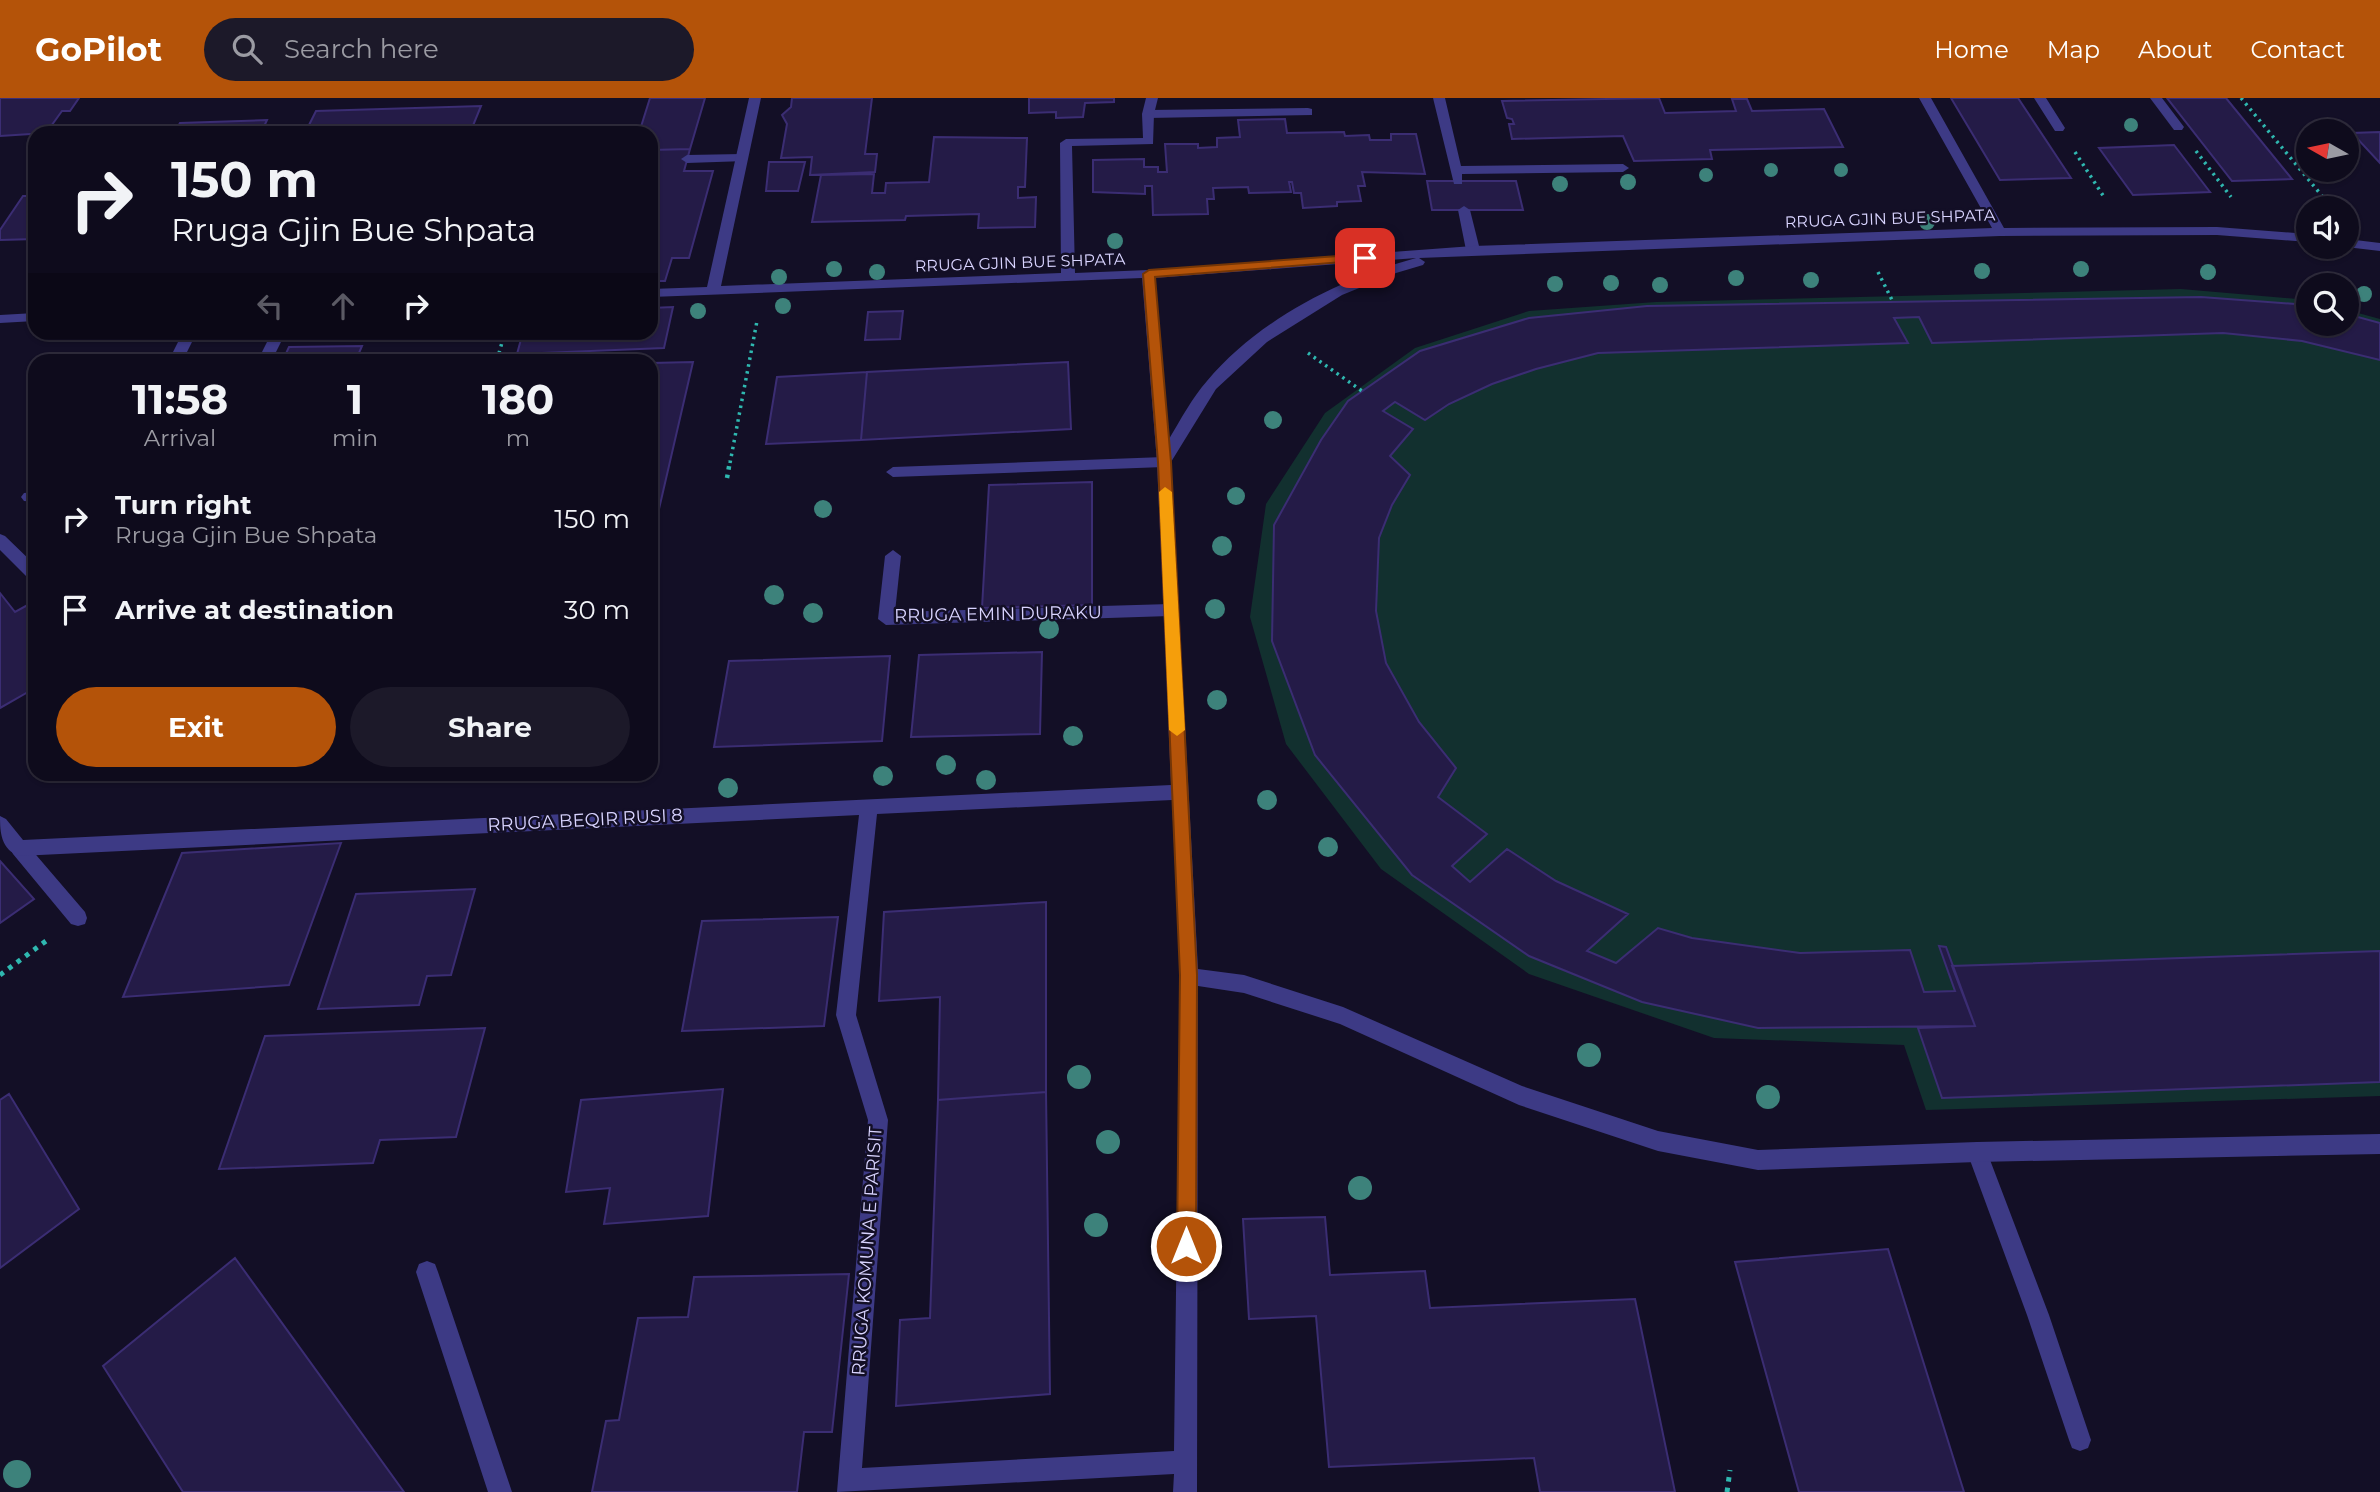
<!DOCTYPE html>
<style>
body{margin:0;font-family:Montserrat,sans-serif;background:#1c1929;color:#f1f3f6;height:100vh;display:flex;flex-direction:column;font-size:26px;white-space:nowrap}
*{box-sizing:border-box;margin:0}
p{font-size:23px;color:#9b9ba3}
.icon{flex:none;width:38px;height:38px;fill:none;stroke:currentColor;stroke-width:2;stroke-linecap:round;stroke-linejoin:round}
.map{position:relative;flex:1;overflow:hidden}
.side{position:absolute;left:28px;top:256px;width:630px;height:427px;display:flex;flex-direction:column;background:#0e0b1c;border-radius:21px;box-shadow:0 2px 5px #0004,0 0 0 2px #2e2b3b}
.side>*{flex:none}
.banner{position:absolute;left:28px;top:28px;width:630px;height:214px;border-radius:21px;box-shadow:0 2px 5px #0004,0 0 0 2px #2e2b3b;background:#0e0b1c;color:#f1f3f6;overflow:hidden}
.needle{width:46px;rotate:279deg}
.buttons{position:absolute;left:2296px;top:21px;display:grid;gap:14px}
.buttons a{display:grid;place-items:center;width:63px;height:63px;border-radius:50%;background:#0e0b1c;box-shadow:0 2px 5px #0004,0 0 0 2px #2e2b3b;font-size:35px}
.pin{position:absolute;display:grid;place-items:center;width:60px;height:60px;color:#fff;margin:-30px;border-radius:14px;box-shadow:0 4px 10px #0006}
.me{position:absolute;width:77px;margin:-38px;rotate:0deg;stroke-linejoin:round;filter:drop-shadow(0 0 5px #0008)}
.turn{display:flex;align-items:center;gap:24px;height:147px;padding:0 28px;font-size:32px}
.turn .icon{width:91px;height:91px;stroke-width:2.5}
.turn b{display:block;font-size:49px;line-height:60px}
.lanes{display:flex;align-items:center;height:66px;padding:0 28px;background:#0003;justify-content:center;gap:35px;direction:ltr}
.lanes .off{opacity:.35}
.eta{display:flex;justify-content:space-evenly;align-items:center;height:119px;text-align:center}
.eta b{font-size:42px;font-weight:700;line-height:49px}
.button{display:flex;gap:14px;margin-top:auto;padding:14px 28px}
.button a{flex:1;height:80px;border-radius:42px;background:#b45309;color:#fff;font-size:28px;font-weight:700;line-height:80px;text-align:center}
.button a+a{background:#1c1929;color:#f1f3f6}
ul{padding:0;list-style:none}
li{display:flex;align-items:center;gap:21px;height:91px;padding:0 28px}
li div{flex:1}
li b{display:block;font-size:26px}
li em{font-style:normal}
header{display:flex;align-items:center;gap:42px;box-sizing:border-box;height:98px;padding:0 35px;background:#b45309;color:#fff}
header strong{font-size:33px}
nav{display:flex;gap:38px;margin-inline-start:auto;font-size:24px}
.search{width:490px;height:63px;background:#1c1929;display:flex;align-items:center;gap:18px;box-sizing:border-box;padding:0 24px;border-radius:38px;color:#9b9ba3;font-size:26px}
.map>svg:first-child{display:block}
.green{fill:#12302f}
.building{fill:#241b47;stroke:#3b2d73;stroke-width:2}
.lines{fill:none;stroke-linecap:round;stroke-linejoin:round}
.path-far2{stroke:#2fb8b0;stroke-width:3.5;stroke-dasharray:2.5 4.5;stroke-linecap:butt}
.path-far1{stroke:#2fb8b0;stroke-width:4.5;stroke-dasharray:3.5 5;stroke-linecap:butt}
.path{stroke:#2fb8b0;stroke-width:5;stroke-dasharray:4.5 6;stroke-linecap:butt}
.service{fill:#3d3a85;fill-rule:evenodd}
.minor{fill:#3d3a85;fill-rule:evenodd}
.tree{fill:#3d827b}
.route{fill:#b45309;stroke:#753606;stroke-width:2}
.slow{fill:#f59e0b}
.labels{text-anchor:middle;stroke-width:5;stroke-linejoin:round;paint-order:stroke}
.far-street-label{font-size:16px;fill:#d9d4ff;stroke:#130f26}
.street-label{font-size:18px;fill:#d9d4ff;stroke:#130f26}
</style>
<header>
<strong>GoPilot</strong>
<div class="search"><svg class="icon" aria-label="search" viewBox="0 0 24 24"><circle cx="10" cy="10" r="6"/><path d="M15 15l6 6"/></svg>Search here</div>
<nav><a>Home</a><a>Map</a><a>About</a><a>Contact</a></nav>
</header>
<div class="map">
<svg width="2380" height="1394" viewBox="0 0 2380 1394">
<rect width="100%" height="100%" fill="#130f26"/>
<path class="green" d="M2181,191L2308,202V226H2347V212L2380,221V998L1926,1012L1904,947L1714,940L1529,876L1381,771L1286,646L1250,519L1266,406L1325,315L1415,250L1529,213L1656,204Z
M79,676H172L169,681L75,684Z"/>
<path class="building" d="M0,0H79L70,13H62L46,35L0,38Z
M650,0H705L690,51L651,52V35H639Z
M792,0H872L865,56H877L875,74L810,77L812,59L781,60L787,26L782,17L791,9Z
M1029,0H1114V4L1085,5L1083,19L1056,20V14L1029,15Z
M1659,0L1665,15L1736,13L1732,1H1747L1752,13L1824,11L1843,49L1710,52L1712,61L1634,63L1623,38L1512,41L1509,26H1514L1512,21L1507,20L1502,3Z
M1951,0H2018L2071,80L2000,82Z
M2167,0H2226L2292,81L2232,83Z
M481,8L470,35H305L316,13Z
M1285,21L1287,35L1344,34L1345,38L1369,37L1370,42H1391V36H1416L1425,76L1362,74L1365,88H1358L1361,103L1337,104V108L1303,110L1301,95H1294L1292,84H1289L1291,94L1249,95L1248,89L1213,90L1214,101H1207L1208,116L1153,117L1152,88H1145V96L1093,94V62L1144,61V69H1158V74H1167L1165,46H1198V50L1217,49V40L1240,39L1238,22Z
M267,22L261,35H174L180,25Z
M2380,34V65L2352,35Z
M934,39L1027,40L1025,89H1018V100L1036,99L1035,129L978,130L979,116L906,118L905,122L812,124L821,77L874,76L872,95H885L886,85L929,84Z
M2174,47L2210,94L2133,97L2099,50Z
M690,51L684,73H713L689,160H672L665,183H651V52Z
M769,64H805L798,93H766Z
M1427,83H1516L1523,112H1432Z
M23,98H35V141L0,142V132Z
M2201,199L2308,207V226H2347V216L2380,225V262L2302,243L2223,235L1932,245L1919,219L1894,220L1908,245L1598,255L1536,271L1492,286L1449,306L1425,322L1395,304L1383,313L1413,331L1390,358L1410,377L1392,407L1379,440L1376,513L1386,565L1419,624L1456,670L1438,699L1487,736L1452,768L1470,784L1507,751L1556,783L1628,816L1587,853L1616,865L1658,830L1692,840L1800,855L1910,852L1924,894L1955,893L1939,848L1946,849L1975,928L1758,930L1642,904L1529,858L1412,777L1315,657L1272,543L1274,427L1321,342L1348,303L1420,253L1529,220L1647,208Z
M673,209L664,250L517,256L523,234H651V210Z
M903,213L900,241L865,242L868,214Z
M362,248L356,262H283L289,249Z
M693,264L653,437H651V265Z
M1068,264L1071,331L861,342L867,274Z
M867,274L861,342L766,346L777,279Z
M1092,384V507L982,510L989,387Z
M0,495L15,514L35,503V590L0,610Z
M1042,554L1040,636L911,639L919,557Z
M890,558L882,643L714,649L729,563Z
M341,745L289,887L123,899L182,755Z
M0,763L34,801L0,825Z
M475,791L451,877L427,878L419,907L318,911L356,796Z
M1046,804V994L938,1002L940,899L879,903L884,814Z
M838,819L824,928L682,933L702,823Z
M2380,853V984L1942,1000L1918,930L1975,928L1952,868Z
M485,930L456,1039L380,1042L373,1065L219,1071L265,938Z
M723,991L708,1118L604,1126L610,1090L566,1094L581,1002Z
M1046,994L1050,1296L896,1308L900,1222L930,1220L938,1002Z
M9,996L79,1111L0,1170V1002Z
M1325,1119L1330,1177L1425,1173L1430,1210L1635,1201L1675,1394H1540L1534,1360L1329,1369L1316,1218L1249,1221L1243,1121Z
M1888,1151L1964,1394H1799L1735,1164Z
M235,1160L404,1394H183L103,1268Z
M849,1176L832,1334H804L797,1394H592L606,1323L619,1322L638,1220L688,1219L694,1179Z"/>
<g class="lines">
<path class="path-far2" d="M2241,0L2332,110
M2196,53L2231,99
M2075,54L2104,99
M1878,174L1893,204
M1308,255L1362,293
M497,262L505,234
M730,365L757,223"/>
<path class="path-far1" d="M727,380L730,363"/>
<path class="path" d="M0,877L46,843
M1727,1394L1730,1372"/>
<path class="service" d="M1433,0H1445L1461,68L1623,66L1629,70L1623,74L1462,76V86H1454Z
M2034,0H2046L2065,30L2063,33H2055Z
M2150,0H2162L2184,29L2182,32H2174Z
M1308,10L1312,11V17L1148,20L1142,16L1148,12Z
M742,56L748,60L746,63L687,65L681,61L687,57Z
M1464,108L1470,112L1480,152L1473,156L1466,152L1458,112Z
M183,234H197L183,262H169Z
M272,234H286L272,262H258Z
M35,289V299L26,297V291Z
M1164,359L1171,364L1164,369L893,379L886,374L893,369Z
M35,394V404L24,403L21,399L24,395Z
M0,436L5,438L35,467V483L29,481L0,452Z
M893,452L901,458L895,514L1170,506L1178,512L1170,518L886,527L878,521L885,458Z
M19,742L25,744L85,814L87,820L85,826L78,828L71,826L13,756L10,750L13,744Z
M1977,1044L1984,1047L1987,1054L2049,1217L2091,1342L2088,1350L2080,1353L2072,1350L2069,1342L2027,1217L1967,1054L1970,1047Z
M427,1163L435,1166L438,1174L512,1394H488L416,1174L419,1166Z"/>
<path class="minor" d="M749,0H761L721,188L1061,175L1060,45L1066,41L1143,40L1142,16L1146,0H1158L1154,16L1153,46L1072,48L1075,175L1148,172L1473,148L1992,130L1919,0H1931L2004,130L2217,129L2308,136V144L2217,137L2000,138L1419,160L1425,164L1423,167L1396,175L1342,197L1267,244L1216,291L1171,364L1198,871L1244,877L1343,909L1522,988L1658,1033L1758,1052L1977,1044L2380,1036V1056L1977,1064L1758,1072L1658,1053L1519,1007L1340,926L1244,895L1198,888L1197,1394H1173L1174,1376L837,1394L868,1022L836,917L859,717L19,758C1,751 0,735 0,718L6,721L23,742L1171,687L1157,364L1142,180L651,199V191L707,189ZM1416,160C1340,181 1259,221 1207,283C1192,300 1181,321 1169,341L1155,180ZM1172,702L1180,878L1174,1353L862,1370L888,1022L856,917L877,716Z
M2347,141L2380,145V153L2346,149Z
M35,215V223L0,225V217Z"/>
</g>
<g class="tree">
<circle cx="2131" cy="27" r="7"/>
<circle cx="1771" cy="72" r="7"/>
<circle cx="1841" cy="72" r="7"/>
<circle cx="1706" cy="77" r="7"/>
<circle cx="1628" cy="84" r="8"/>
<circle cx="1560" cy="86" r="8"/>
<circle cx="1927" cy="124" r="8"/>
<circle cx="1115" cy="143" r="8"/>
<circle cx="834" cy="171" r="8"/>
<circle cx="2081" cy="171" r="8"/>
<circle cx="1982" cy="173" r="8"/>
<circle cx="877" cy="174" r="8"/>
<circle cx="2208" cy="174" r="8"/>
<circle cx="779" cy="179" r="8"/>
<circle cx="1736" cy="180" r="8"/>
<circle cx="1811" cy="182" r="8"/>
<circle cx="1611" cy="185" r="8"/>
<circle cx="1555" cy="186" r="8"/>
<circle cx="1660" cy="187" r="8"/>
<circle cx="2364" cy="196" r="8"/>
<circle cx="783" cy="208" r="8"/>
<circle cx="698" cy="213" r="8"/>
<circle cx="1273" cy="322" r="9"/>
<circle cx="1236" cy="398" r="9"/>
<circle cx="823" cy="411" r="9"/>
<circle cx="1222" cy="448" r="10"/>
<circle cx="774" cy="497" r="10"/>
<circle cx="1215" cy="511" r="10"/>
<circle cx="813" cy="515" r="10"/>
<circle cx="1049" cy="531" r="10"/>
<circle cx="1217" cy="602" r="10"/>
<circle cx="1073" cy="638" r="10"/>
<circle cx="946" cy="667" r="10"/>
<circle cx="883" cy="678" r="10"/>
<circle cx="986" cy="682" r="10"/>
<circle cx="728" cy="690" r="10"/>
<circle cx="1267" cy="702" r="10"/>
<circle cx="1328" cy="749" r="10"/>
<circle cx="1589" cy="957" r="12"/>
<circle cx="1079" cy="979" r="12"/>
<circle cx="1768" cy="999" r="12"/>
<circle cx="1108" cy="1044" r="12"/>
<circle cx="1360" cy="1090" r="12"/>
<circle cx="1096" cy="1127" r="12"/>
<circle cx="17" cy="1376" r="14"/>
</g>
<path class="route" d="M1365,156L1371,160L1369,162L1155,179L1171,364L1197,877L1196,1148L1193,1155L1186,1157L1179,1155L1177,1148L1180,877L1158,364L1143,176L1149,172Z"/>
<path class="slow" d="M1165,389L1172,394L1185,632L1177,638L1169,632L1159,394Z"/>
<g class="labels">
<g class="far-street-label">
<text transform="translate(1890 120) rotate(-2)" y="6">RRUGA GJIN BUE SHPATA</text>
<text transform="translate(1020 164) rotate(-2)" y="6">RRUGA GJIN BUE SHPATA</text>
</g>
<g class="street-label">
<text transform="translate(998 516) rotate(-1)" y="6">RRUGA EMIN DURAKU</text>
<text transform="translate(585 722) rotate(-3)" y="6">RRUGA BEQIR RUSI 8</text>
<text transform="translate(867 1153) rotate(-86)" y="6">RRUGA KOMUNA E PARISIT</text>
</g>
</g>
</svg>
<div class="buttons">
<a><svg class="needle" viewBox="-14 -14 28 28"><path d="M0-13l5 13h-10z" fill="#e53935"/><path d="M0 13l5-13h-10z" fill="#9b9ba3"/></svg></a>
<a><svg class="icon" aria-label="sound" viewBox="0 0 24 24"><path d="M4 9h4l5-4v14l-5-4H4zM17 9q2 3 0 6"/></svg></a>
<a><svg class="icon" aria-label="search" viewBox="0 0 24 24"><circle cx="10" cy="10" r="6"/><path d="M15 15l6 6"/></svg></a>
</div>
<div class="pin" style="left:1365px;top:160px;background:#d93025"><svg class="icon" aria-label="arrive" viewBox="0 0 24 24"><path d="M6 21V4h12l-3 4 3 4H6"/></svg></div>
<svg class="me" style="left:1186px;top:1148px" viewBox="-20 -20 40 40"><circle r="17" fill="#b45309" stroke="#fff" stroke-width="3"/><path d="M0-11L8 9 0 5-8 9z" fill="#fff"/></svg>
<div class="banner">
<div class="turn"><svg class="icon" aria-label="right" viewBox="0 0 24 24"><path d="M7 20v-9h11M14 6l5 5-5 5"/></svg><div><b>150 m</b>Rruga Gjin Bue Shpata</div></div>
<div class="lanes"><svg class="icon off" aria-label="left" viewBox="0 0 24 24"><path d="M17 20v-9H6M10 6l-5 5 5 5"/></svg><svg class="icon off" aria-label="ahead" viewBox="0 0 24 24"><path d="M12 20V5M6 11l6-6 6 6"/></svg><svg class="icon" aria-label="right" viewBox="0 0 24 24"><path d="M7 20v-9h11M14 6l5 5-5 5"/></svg></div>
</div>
<section class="side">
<div class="eta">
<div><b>11:58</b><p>Arrival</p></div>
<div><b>1</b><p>min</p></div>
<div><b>180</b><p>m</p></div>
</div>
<ul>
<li><svg class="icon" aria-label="right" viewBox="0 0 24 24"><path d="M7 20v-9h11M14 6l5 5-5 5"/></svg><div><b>Turn right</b><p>Rruga Gjin Bue Shpata</p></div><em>150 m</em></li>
<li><svg class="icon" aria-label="arrive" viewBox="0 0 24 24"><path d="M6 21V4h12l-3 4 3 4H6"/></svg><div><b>Arrive at destination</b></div><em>30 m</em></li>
</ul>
<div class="button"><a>Exit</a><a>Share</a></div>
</section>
</div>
